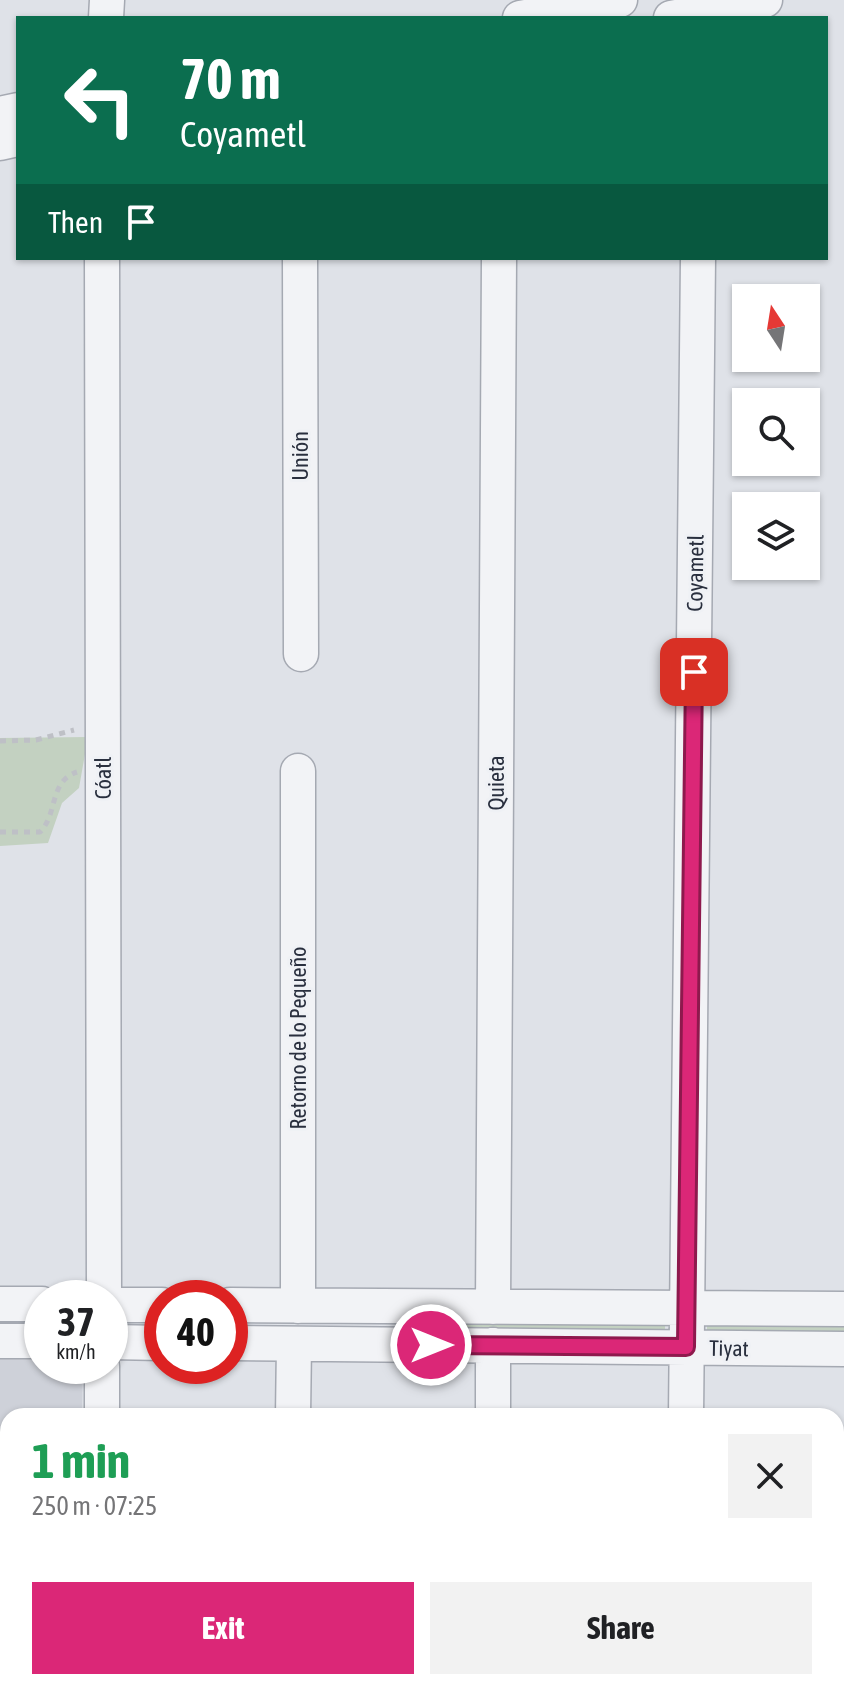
<!DOCTYPE html>
<meta charset="utf-8">
<style>
body{margin:0;font-family:"Asap Condensed",sans-serif;background:#f2f2f2;color:#202124;height:100vh;display:flex;flex-direction:column;font-size:30px;white-space:nowrap}
*{box-sizing:border-box;margin:0}
p{font-size:26px;color:#757577}
.icon{flex:none;width:44px;height:44px;fill:none;stroke:currentColor;stroke-width:2;stroke-linecap:round;stroke-linejoin:round}
.map{position:relative;flex:1;overflow:hidden}
.side{position:absolute;left:0px;top:1408px;width:844px;height:282px;display:flex;flex-direction:column;background:#fff;border-radius:24px 24px 0 0;box-shadow:0 2px 6px #0004}
.side>*{flex:none}
.guide{position:absolute;left:16px;top:16px;width:812px;height:244px;border-radius:0px;box-shadow:0 2px 6px #0004;background:#0b6e4f;color:#fff;overflow:hidden}
.needle{width:52px;rotate:348deg}
.fabs{position:absolute;left:732px;top:284px;display:grid;gap:16px}
.fabs a{display:grid;place-items:center;width:88px;height:88px;border-radius:0px;background:#fff;box-shadow:0 2px 6px #0004;font-size:40px}
.speed{position:absolute;left:24px;top:1280px;display:flex;gap:16px;font-size:40px;font-weight:700;text-align:center}
.speed>*{display:grid;place-content:center;width:104px;height:104px;border-radius:50%;background:#fff;box-shadow:0 2px 6px #0004;line-height:1}
.speed small{font-size:20px;font-weight:400}
.speed .limit{border:12px solid #d22;background:#fff;color:#111}
.pin{position:absolute;display:grid;place-items:center;width:68px;height:68px;color:#fff;margin:-34px;border-radius:16px;box-shadow:0 4px 12px #0006}
.me{position:absolute;width:88px;margin:-44px;rotate:90deg;stroke-linejoin:round;filter:drop-shadow(0 0 6px #0008)}
.turn{display:flex;align-items:center;gap:28px;height:168px;padding:0 32px;font-size:36px}
.turn .icon{width:104px;height:104px;stroke-width:2.5}
.turn b{display:block;font-size:56px;line-height:68px}
.then{display:flex;align-items:center;height:76px;padding:0 32px;background:#0003;gap:16px;font-size:30px}
.round{display:grid;place-items:center;flex:none;width:84px;height:84px;border-radius:0px;background:#f2f2f2}
.head{display:flex;align-items:center;justify-content:space-between;height:136px;padding:0 32px}
h1{font-size:48px;font-weight:700;line-height:60px;color:#1e9e55}
.button{display:flex;gap:16px;margin-top:auto;padding:16px 32px}
.button a{flex:1;height:92px;border-radius:0px;background:#db2777;color:#fff;font-size:32px;font-weight:700;line-height:92px;text-align:center}
.button a+a{background:#f2f2f2;color:#202124}
.map>svg:first-child{display:block}
.built{fill:#ced1d9}
.green{fill:#c3d1c1}
.lines{fill:none;stroke-linecap:round;stroke-linejoin:round}
.minor-casing{stroke:#a5a9b2;stroke-width:37}
.path{stroke:#bec0c6;stroke-width:5;stroke-dasharray:6 6;stroke-linecap:butt}
.minor{stroke:#f2f3f6;stroke-width:34}
.route-casing{stroke:#8e194d;stroke-width:20}
.route{stroke:#db2777;stroke-width:14}
.labels{text-anchor:middle;stroke-width:6;stroke-linejoin:round;paint-order:stroke}
.street-label{font-size:22px;fill:#292f3e;stroke:#eff1f5}
</style>
<div class="map">
<svg width="844" height="1689" viewBox="0 0 844 1689">
<rect width="100%" height="100%" fill="#dfe2e8"/>
<path class="built" d="M0,1349L42,1350V1366H83L82,1416H8V1682H76V1687L0,1688Z"/>
<path class="green" d="M88,737L79,788L62,803L48,843L0,846V738Z
M426,1314L665,1316V1331L426,1329Z
M707,1317L844,1318V1334L707,1333Z"/>
<g class="lines">
<g class="minor-casing">
<path id="minor" d="M106,18L107,0
M520,18L620,0
M671,18L765,0
M0,114L18,110
M0,143L18,139
M102,258L104,1298
M300,258L301,654
M0,1304H42
M110,1305H162
M230,1305L844,1309
M298,1306V771
M493,1307L499,258
M0,1341H42
M110,1342L162,1343
M230,1343L844,1349
M102,1416V1366
M293,1416L294,1344
M493,1416V1345
M686,1416L698,258
M688,1682V1689
M99,1689V1682
M291,1689V1682
M491,1689V1682"/>
</g>
<path class="path" d="M0,741L36,740L74,730
M0,832H40C58,814 49,781 77,772"/>
<use href="#minor" class="minor"/>
</g>
<g class="lines">
<g class="route-casing">
<path id="route" d="M431,1345L686,1347L694,672"/>
</g>
<use href="#route" class="route"/>
</g>
<g class="labels">
<g class="street-label">
<text transform="translate(300 456) rotate(-90)" y="8">Unión</text>
<text transform="translate(695 573) rotate(-89)" y="8">Coyametl</text>
<text transform="translate(103 778) rotate(-90)" y="8">Cóatl</text>
<text transform="translate(496 783) rotate(-90)" y="8">Quieta</text>
<text transform="translate(298 1038) rotate(-90)" y="8">Retorno de lo Pequeño</text>
<text transform="translate(729 1348) rotate(1)" y="8">Tiyat</text>
</g>
</g>
</svg>
<div class="fabs">
<a><svg class="needle" viewBox="-14 -14 28 28"><path d="M0-13l5 13h-10z" fill="#e53935"/><path d="M0 13l5-13h-10z" fill="#757577"/></svg></a>
<a><svg class="icon" aria-label="search" viewBox="0 0 24 24"><circle cx="10" cy="10" r="6"/><path d="M15 15l6 6"/></svg></a>
<a><svg class="icon" aria-label="layers" viewBox="0 0 24 24"><path d="M12 4l9 5-9 5-9-5zM3 14l9 5 9-5"/></svg></a>
</div>
<div class="speed"><div>37<small>km/h</small></div><div class="limit">40</div></div>
<div class="pin" style="left:694px;top:672px;background:#d93025"><svg class="icon" aria-label="arrive" viewBox="0 0 24 24"><path d="M6 21V4h12l-3 4 3 4H6"/></svg></div>
<svg class="me" style="left:431px;top:1345px" viewBox="-20 -20 40 40"><circle r="17" fill="#db2777" stroke="#fff" stroke-width="3"/><path d="M0-11L8 9 0 5-8 9z" fill="#fff"/></svg>
<div class="guide">
<div class="turn"><svg class="icon" aria-label="left" viewBox="0 0 24 24"><path d="M17 20v-9H6M10 6l-5 5 5 5"/></svg><div><b>70 m</b>Coyametl</div></div>
<div class="then">Then<svg class="icon" aria-label="arrive" viewBox="0 0 24 24"><path d="M6 21V4h12l-3 4 3 4H6"/></svg></div>
</div>
<section class="side">
<div class="head"><div><h1>1 min</h1><p>250 m · 07:25</p></div><a class="round"><svg class="icon" aria-label="close" viewBox="0 0 24 24"><path d="M6 6l12 12M18 6L6 18"/></svg></a></div>
<div class="button"><a>Exit</a><a>Share</a></div>
</section>
</div>
